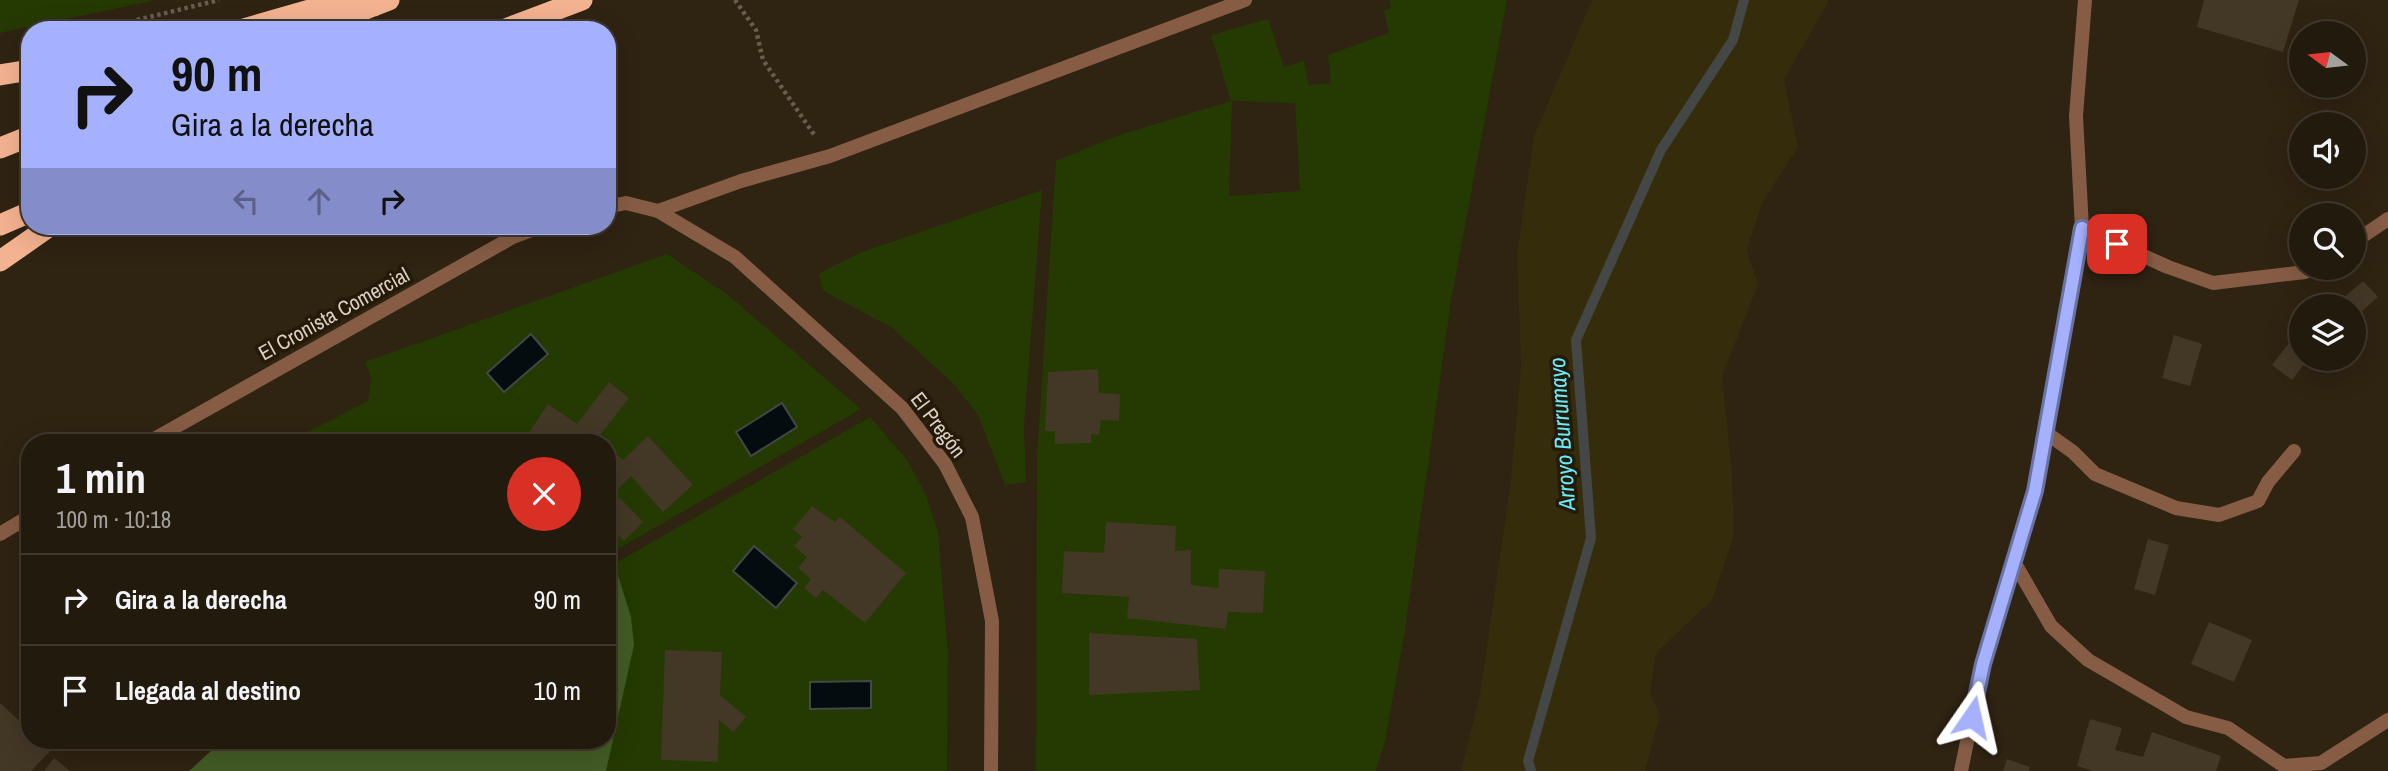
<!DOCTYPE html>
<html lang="es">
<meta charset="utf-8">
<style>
body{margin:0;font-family:"Archivo Narrow",sans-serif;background:#2b2317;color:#f1f3f6;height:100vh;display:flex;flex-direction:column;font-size:26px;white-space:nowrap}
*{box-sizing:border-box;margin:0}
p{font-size:23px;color:#a3a19e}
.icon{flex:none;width:38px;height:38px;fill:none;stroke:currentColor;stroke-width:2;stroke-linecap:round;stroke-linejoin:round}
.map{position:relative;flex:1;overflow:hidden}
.side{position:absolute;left:21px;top:434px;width:595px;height:315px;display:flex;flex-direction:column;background:#231a0e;border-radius:28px;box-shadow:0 7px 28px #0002,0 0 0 2px #40382e}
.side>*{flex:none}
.banner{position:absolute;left:21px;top:21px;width:595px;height:214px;border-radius:28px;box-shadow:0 7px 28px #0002,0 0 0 2px #40382e;background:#a5b1fc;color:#111;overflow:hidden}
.needle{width:46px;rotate:285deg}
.fabs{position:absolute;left:2289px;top:21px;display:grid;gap:14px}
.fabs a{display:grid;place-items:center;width:77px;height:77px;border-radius:50%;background:#231a0e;box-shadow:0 7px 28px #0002,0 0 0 2px #40382e;font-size:35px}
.pin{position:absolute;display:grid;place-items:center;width:60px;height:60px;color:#fff;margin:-30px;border-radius:14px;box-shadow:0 4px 10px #0006}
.me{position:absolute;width:77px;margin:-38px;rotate:11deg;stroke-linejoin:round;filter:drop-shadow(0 0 5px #0008)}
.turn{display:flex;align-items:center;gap:24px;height:147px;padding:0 35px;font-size:32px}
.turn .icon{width:91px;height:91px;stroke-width:2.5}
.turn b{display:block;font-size:49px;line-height:60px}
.lanes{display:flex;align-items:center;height:66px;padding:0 35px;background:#0003;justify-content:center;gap:35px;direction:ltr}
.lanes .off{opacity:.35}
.round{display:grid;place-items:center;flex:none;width:74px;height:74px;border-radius:37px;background:#2b2317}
.headline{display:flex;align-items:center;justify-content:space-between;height:119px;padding:0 35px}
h1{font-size:42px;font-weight:700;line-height:52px}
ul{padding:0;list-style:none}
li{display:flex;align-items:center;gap:21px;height:91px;padding:0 35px;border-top:2px solid #40382e}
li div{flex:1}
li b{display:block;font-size:26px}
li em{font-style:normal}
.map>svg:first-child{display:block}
.green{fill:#243a02;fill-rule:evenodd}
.forest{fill:#425b24}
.sand{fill:#352c0b}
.water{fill:#030d0f;stroke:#434846;stroke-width:2}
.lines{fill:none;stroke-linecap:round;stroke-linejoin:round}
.stream{stroke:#434846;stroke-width:10}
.building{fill:#433725}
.path{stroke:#685d4e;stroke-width:4.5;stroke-dasharray:3.5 3.5;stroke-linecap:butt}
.lane{stroke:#865c45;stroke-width:14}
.street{stroke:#865c45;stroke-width:14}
.highway{stroke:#f3b290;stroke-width:21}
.route-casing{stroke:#6b73a4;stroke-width:18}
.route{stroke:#a5b1fc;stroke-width:12}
.labels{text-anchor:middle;stroke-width:7;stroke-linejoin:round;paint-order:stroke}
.street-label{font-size:21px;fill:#d9d1c6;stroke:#251908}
.water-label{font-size:23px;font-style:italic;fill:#68ecfd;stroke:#251908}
</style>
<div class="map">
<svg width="2388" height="771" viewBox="0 0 2388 771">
<rect width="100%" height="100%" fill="#2f2312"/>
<path class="green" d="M0,0H156L0,33Z
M1389,0H1507L1451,301L1404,636L1385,741L1376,771H1036L1037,456L1056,161L1116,136L1231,101L1211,35L1268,19L1284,67L1304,61L1309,85L1331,83L1328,55L1389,33L1384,11L1391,8ZM1232,101L1295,103L1300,191L1229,196Z
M1042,190L1024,426L1026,482L1005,485L978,415L953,383L891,327L823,291L819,274L857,254Z
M667,254L727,294L861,409L611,553L607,549V443H286L368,401L371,378L365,362Z
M870,417L907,460L926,495L938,532L948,653L947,771H606L631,617L614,564Z"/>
<path class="forest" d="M607,549L611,553L631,617L634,645L606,771H189L223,740H607Z"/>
<path class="sand" d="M1592,0H1829L1784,80L1798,147L1762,203L1747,250L1758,285L1722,376L1732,471L1734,535L1712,600L1656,653L1650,694L1660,714L1645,771H1461L1480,694L1511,480L1521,365L1517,254L1534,136Z"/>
<path class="water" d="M531,334L548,354L504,392L487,373Z
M782,403L797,427L751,456L736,432Z
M754,546L797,583L776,608L733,571Z
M871,681V708L810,709V682Z"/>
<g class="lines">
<path class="stream" d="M1531,771L1528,761L1591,538L1576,340L1661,150L1733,40L1744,0"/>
</g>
<path class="building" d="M2204,0H2299L2283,52L2197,27Z
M2363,281L2378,297L2354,318V306H2334Z
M2301,327V359H2308L2292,380L2272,365Z
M2174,335L2202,344L2190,386L2162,378Z
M1098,369L1099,393L1120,394L1119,421L1101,420L1099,435L1091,434V443L1055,444V431H1045L1048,372Z
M609,382L629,398L594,443H522L548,404L577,424Z
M648,436L693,485L663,512L631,476L607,501V458L613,451L623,460Z
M620,498L643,522L624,541L607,523V510Z
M812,506L835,522L840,517L906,573L865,623L823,590L816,598L804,588L811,579L798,568L807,557L794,546L802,537L793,529Z
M1106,522L1176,526L1175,551L1191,550V585L1218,588L1219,569L1265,571L1263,613L1228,612L1226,629L1127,618L1129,597L1062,593L1064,551L1104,553Z
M2148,539L2169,545L2155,595L2134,589Z
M2209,622L2252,640L2234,682L2191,664Z
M1089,633L1197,639L1200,690L1089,695Z
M665,650L722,652L720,695L746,717L733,732L719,720L718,762L661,760Z
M0,703L30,731V740H40L51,750L31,771H0Z
M2090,719L2122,728L2115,750L2143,757L2152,732L2221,756L2216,771H2093L2077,766Z
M54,758L70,771H44Z
M2007,759L2030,767L2029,771H2003Z"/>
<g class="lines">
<path class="path" d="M735,0L756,30L763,60L815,136
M96,30L219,0"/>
<path class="lane" d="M658,211L741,181L830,156L1245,0"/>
<path class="street" d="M607,207L626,203L658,211L735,257L902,408L945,464L972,517L992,621L991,771
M2082,228L2168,267L2213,283L2305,272L2312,268
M2354,242L2388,219
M2045,432L2073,452L2095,474L2176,508L2219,515L2258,501L2268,482L2294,451
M147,443L513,237L542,226
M0,534L30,516
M2014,562L2051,626L2088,660L2186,717L2228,728L2284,766L2321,763L2388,720
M1961,771L1983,664L2035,491L2082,228L2076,116L2085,0"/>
<path class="highway" d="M240,30L320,7L374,6
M311,30L389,0
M503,30L582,0
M0,75L30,70
M0,148L30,136
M0,225L30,212
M0,261L50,226"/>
</g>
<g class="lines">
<g class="route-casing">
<path id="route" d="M1972,717L1983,664L2035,491L2082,228L2117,244"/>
</g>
<use href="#route" class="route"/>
</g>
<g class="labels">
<g class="street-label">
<text transform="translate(334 314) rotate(-29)" y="7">El Cronista Comercial</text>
<text transform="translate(938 425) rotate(53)" y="7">El Pregón</text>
</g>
<g class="water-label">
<text transform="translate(1562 434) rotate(-94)" y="8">Arroyo Burrumayo</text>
</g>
</g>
</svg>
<div class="fabs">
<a><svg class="needle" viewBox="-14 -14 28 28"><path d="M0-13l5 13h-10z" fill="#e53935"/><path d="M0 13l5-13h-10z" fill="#a3a19e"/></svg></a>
<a><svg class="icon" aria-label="sound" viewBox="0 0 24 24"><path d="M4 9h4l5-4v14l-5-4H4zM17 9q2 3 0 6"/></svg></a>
<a><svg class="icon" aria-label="search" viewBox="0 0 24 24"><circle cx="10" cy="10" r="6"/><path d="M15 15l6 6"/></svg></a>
<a><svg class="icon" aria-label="layers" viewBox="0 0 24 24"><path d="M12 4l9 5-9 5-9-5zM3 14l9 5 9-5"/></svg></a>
</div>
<div class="pin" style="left:2117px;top:244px;background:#d93025"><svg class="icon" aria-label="arrive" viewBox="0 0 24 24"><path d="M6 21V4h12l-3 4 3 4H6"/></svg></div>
<svg class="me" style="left:1972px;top:717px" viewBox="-20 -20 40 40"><path d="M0-17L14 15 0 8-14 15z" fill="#a5b1fc" stroke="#fff" stroke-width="4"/></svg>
<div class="banner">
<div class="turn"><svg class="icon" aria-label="right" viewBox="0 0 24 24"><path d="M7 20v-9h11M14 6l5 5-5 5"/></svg><div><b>90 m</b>Gira a la derecha</div></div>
<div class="lanes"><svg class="icon off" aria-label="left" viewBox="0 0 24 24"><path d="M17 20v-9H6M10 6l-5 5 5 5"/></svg><svg class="icon off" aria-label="ahead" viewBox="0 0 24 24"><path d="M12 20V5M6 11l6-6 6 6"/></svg><svg class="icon" aria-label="right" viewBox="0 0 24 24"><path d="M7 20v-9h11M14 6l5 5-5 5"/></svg></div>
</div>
<section class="side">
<div class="headline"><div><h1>1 min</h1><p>100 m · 10:18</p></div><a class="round" style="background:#d93025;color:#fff"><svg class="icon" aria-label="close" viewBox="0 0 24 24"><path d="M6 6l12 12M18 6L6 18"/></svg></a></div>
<ul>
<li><svg class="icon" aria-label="right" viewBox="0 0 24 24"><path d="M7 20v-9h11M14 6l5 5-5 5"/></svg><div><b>Gira a la derecha</b></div><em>90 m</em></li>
<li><svg class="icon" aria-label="arrive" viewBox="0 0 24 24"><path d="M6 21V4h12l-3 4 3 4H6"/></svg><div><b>Llegada al destino</b></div><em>10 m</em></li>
</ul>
</section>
</div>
